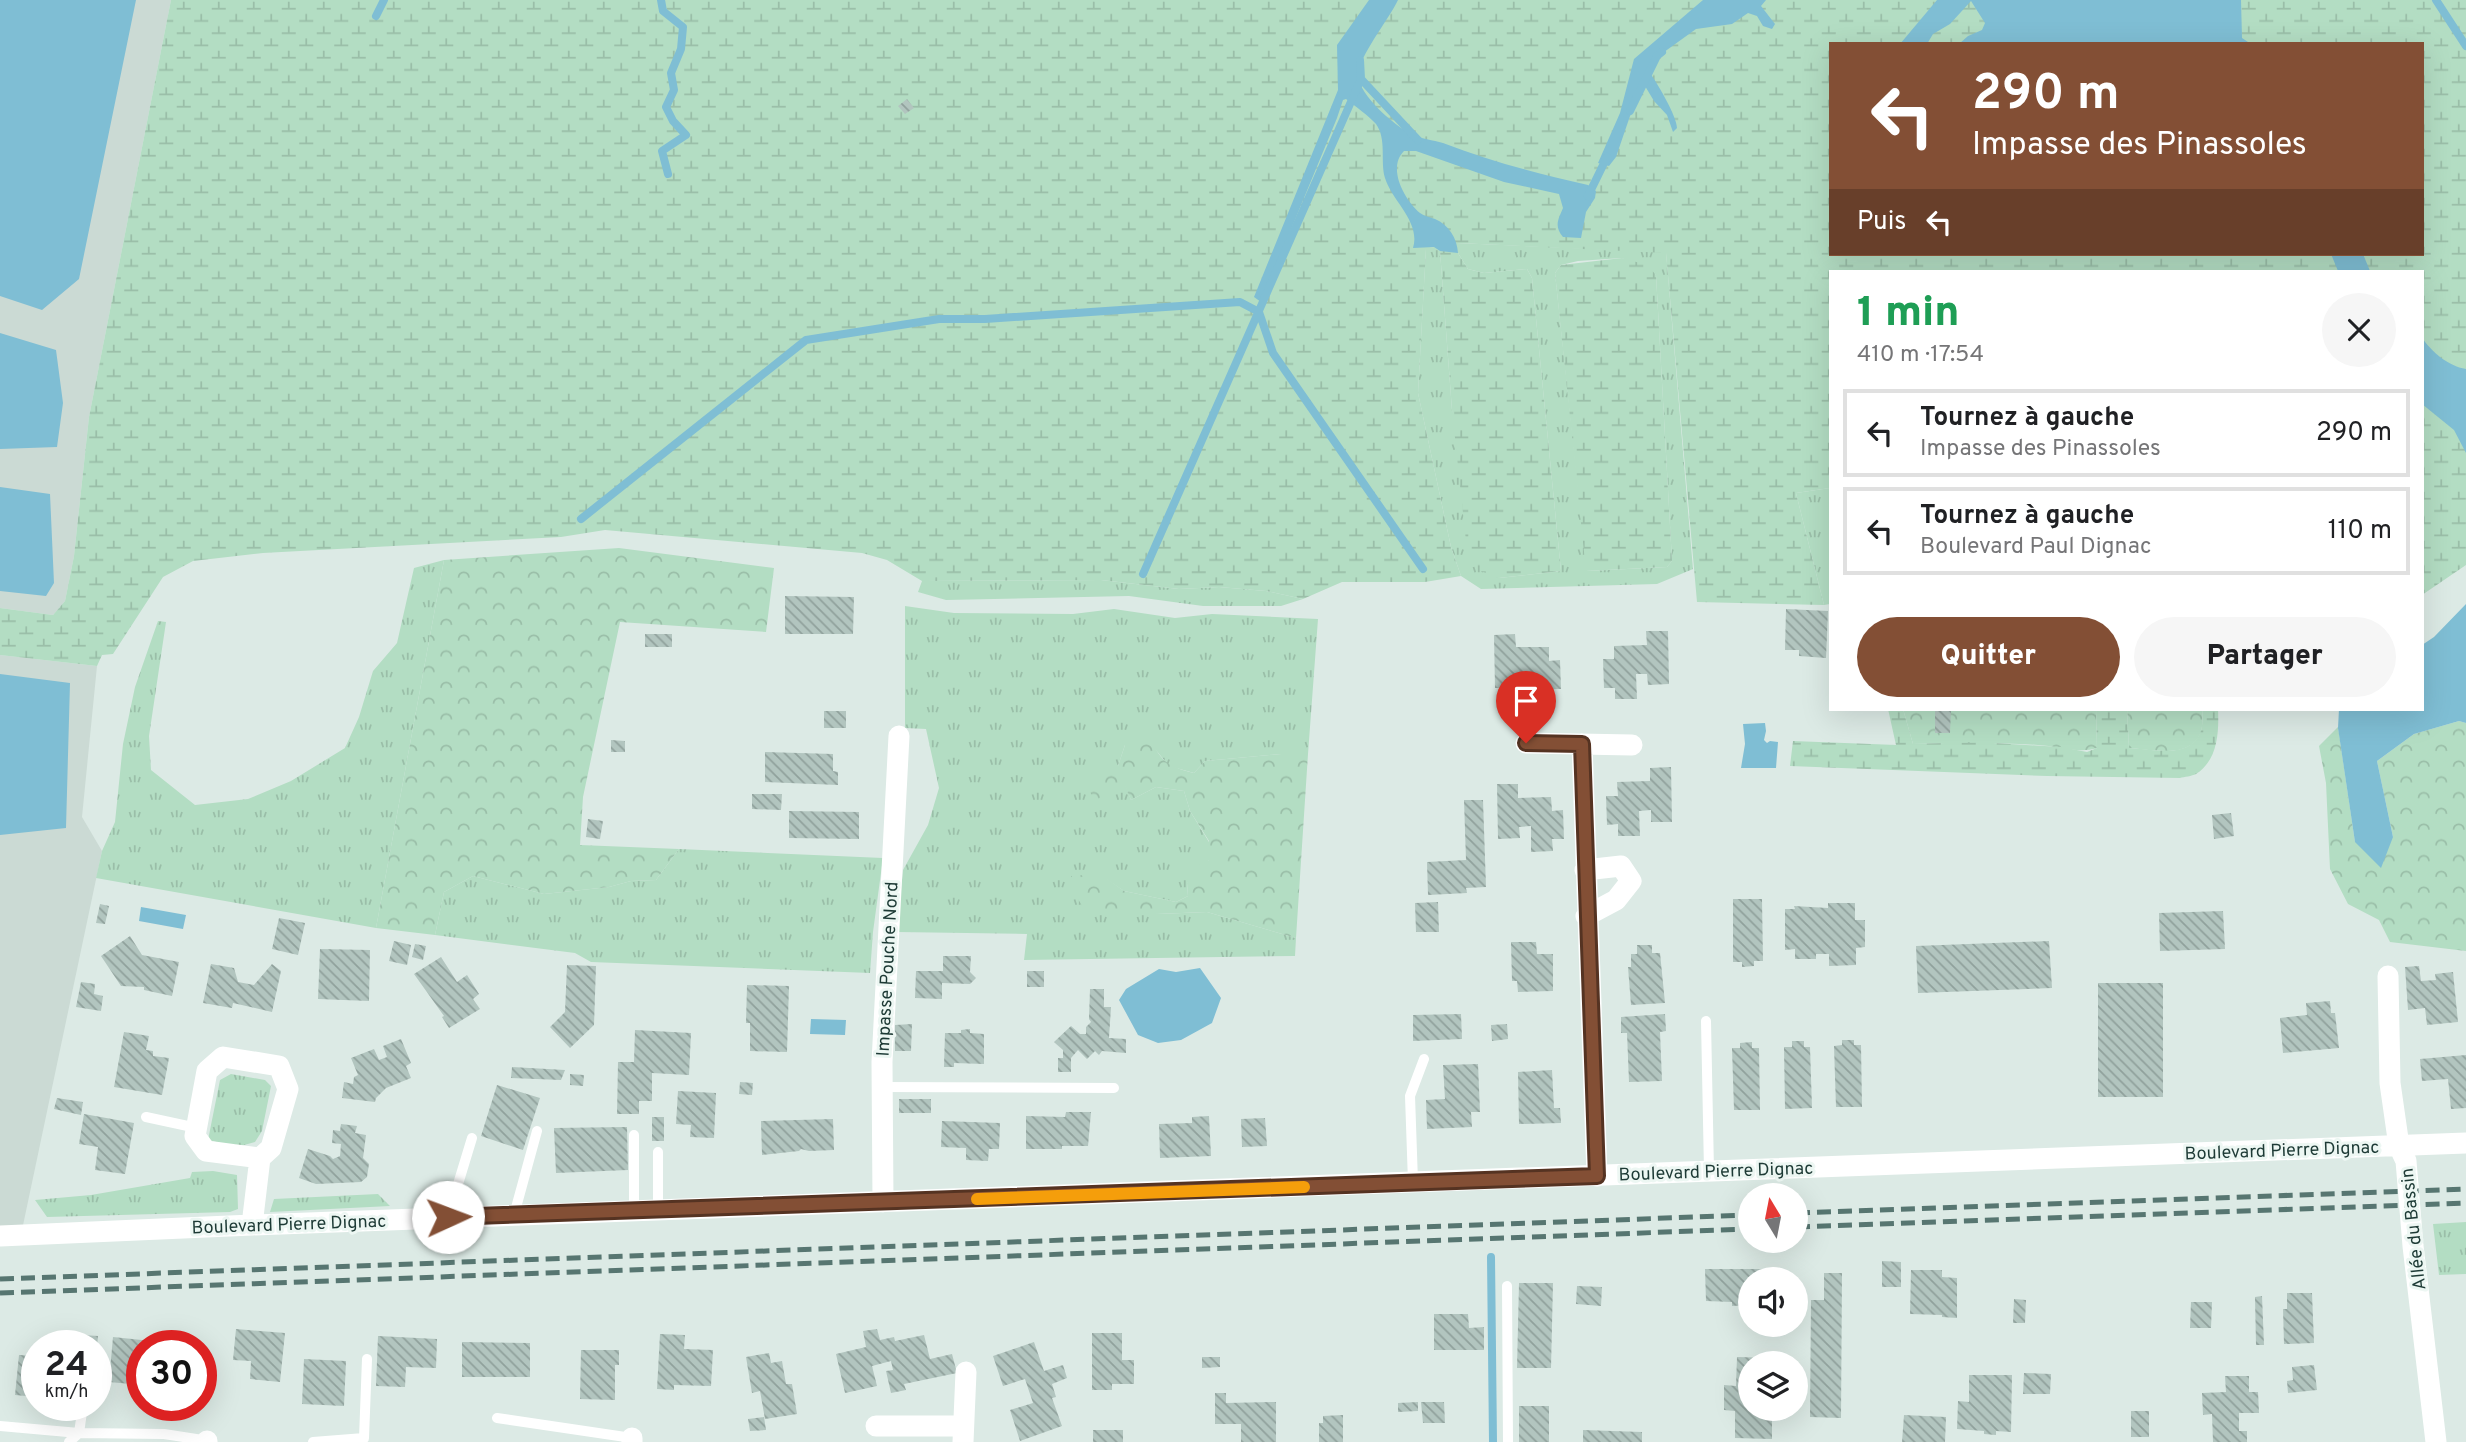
<!DOCTYPE html>
<html lang="fr">
<meta charset="utf-8">
<style>
body{margin:0;font-family:Overpass,sans-serif;background:#f6f6f6;color:#202124;height:100vh;display:flex;flex-direction:column;font-size:26px;white-space:nowrap}
*{box-sizing:border-box;margin:0}
p{font-size:23px;color:#757577}
.icon{flex:none;width:38px;height:38px;fill:none;stroke:currentColor;stroke-width:2;stroke-linecap:round;stroke-linejoin:round}
.map{position:relative;flex:1;overflow:hidden}
.sheet{position:absolute;left:1829px;top:270px;width:595px;height:441px;display:flex;flex-direction:column;background:#fff;border-radius:0px;box-shadow:0 7px 28px #0002}
.sheet>*{flex:none}
.hud{position:absolute;left:1829px;top:42px;width:595px;height:214px;border-radius:0px;box-shadow:0 7px 28px #0002;background:#834f35;color:#fff;overflow:hidden}
.needle{width:46px;rotate:350deg}
.controls{position:absolute;left:1738px;top:1183px;display:grid;gap:14px}
.controls a{display:grid;place-items:center;width:70px;height:70px;border-radius:50%;background:#fff;box-shadow:0 7px 28px #0002;font-size:35px}
.speed{position:absolute;left:21px;top:1330px;display:flex;gap:14px;font-size:35px;font-weight:700;text-align:center}
.speed>*{display:grid;place-content:center;width:91px;height:91px;border-radius:50%;background:#fff;box-shadow:0 7px 28px #0002;line-height:1}
.speed small{font-size:18px;font-weight:400}
.speed .limit{border:10px solid #d22;background:#fff;color:#111}
.pin{position:absolute;display:grid;place-items:center;width:60px;height:60px;color:#fff;margin:-72px -30px;border-radius:50% 50% 50% 0;rotate:-45deg;box-shadow:0 0 7px #0007}
.pin .icon{rotate:45deg}
.me{position:absolute;width:77px;margin:-38px;rotate:88deg;stroke-linejoin:round;filter:drop-shadow(0 0 5px #0008)}
.turn{display:flex;align-items:center;gap:24px;height:147px;padding:0 28px;font-size:32px}
.turn .icon{width:91px;height:91px;stroke-width:2.5}
.turn b{display:block;font-size:49px;line-height:60px}
.then{display:flex;align-items:center;height:66px;padding:0 28px;background:#0003;gap:14px;font-size:26px}
.round{display:grid;place-items:center;flex:none;width:74px;height:74px;border-radius:37px;background:#f6f6f6}
.overview{display:flex;align-items:center;justify-content:space-between;height:119px;padding:0 28px}
h1{font-size:42px;font-weight:800;line-height:52px;color:#1e9e55}
.cta{display:flex;gap:14px;margin-top:auto;padding:14px 28px}
.cta a{flex:1;height:80px;border-radius:42px;background:#834f35;color:#fff;font-size:28px;font-weight:800;line-height:80px;text-align:center}
.cta a+a{background:#f6f6f6;color:#202124}
ul{padding:0;list-style:none}
li{display:flex;align-items:center;gap:21px;height:88px;margin:0 14px 10px;padding:0 14px;border:4px solid #e0e0e0;border-radius:0px}
li div{flex:1}
li b{display:block;font-size:26px}
li em{font-style:normal}
.map>svg:first-child{display:block}
.built{fill:#cbdad4}
.grass{fill:url(#grass-tufts);fill-rule:evenodd}
.forest{fill:url(#forest-crowns)}
.wetland{fill:url(#wetland-marsh);fill-rule:evenodd}
.water{fill:#7fbed4}
.lines{fill:none;stroke-linecap:round;stroke-linejoin:round}
.stream{stroke:#7fbed4;stroke-width:8}
.building{fill:url(#building-back-hatch)}
.service{stroke:#fff;stroke-width:10}
.minor{stroke:#fff;stroke-width:21}
.rail{stroke:#577671;stroke-width:5;stroke-dasharray:14 7;stroke-linecap:butt}
.route-casing{stroke:#532;stroke-width:18}
.route{stroke:#834f35;stroke-width:12}
.slow{stroke:#f59e0b;stroke-width:12}
.labels{text-anchor:middle;stroke-width:6;stroke-linejoin:round;paint-order:stroke}
.street-label{font-size:18px;fill:#1d3a35;stroke:#edf7f3}
</style>
<div class="map">
<svg width="2466" height="1442" viewBox="0 0 2466 1442">
<defs>
<pattern id="grass-tufts" width="24" height="20" patternUnits="userSpaceOnUse" patternTransform="scale(1.75)"><rect width="24" height="20" fill="#b3ddc3"/><path d="M3 7l-1-3M5 7V3M7 7l1-3M15 17l-1-3M17 17v-4M19 17l1-3" fill="none" stroke="#9abea8"/></pattern>
<pattern id="forest-crowns" width="20" height="18" patternUnits="userSpaceOnUse" patternTransform="scale(1.75)"><rect width="20" height="18" fill="#b3ddc3"/><path d="M2 6a3 3 0 1 1 6 0M12 15a3 3 0 1 1 6 0" fill="none" stroke="#9abea8"/></pattern>
<pattern id="wetland-marsh" width="20" height="14" patternUnits="userSpaceOnUse" patternTransform="scale(1.75)"><rect width="20" height="14" fill="#b3ddc3"/><path d="M1 5h8M5 5V1M11 12h8M15 12V8" fill="none" stroke="#9abea8"/></pattern>
<pattern id="building-back-hatch" width="6" height="6" patternUnits="userSpaceOnUse" patternTransform="scale(1.75)"><rect width="6" height="6" fill="#b2c5bf"/><path d="M-1 5l2 2M0 0l6 6M5-1l2 2" fill="none" stroke="#90a19c"/></pattern>
</defs>
<rect width="100%" height="100%" fill="#dceae5"/>
<path class="built" d="M0,0H171L89,417L74,556L65,601L53,615L0,608Z
M0,655L97,666L82,817L102,851L22,1230L0,1231Z"/>
<path class="grass" d="M1457,243L1666,252L1693,569L1657,584L1481,589L1461,576L1451,547L1418,393L1426,248L1434,247L1440,251L1452,410L1499,578L1561,571L1532,278L1527,269L1484,273L1468,269L1458,253ZM1622,258L1656,275L1672,561L1667,567L1587,571L1555,273L1561,265L1578,261Z
M1830,488V604L1824,605L1796,493Z
M444,560L376,928L96,878L102,851L115,822L123,744L135,687L158,621L166,622L149,736L151,770L195,805L248,799L291,781L345,748L359,717L373,671L397,643L414,568Z
M1101,580L1179,589L1219,587L1266,591L1303,599L1281,606H1203L1129,596L946,600L918,592L922,581Z
M905,606L954,613L1073,614L1114,609L1175,618L1212,614L1318,619L1308,754H1281L1205,761L1194,773L1169,766L1155,749L1125,745L1118,766L1131,800L1156,787L1184,791L1190,811L1209,842V860L1187,883L1188,896L1176,902L1124,891L1100,875L1157,914L1207,912L1296,938L1295,956L1024,960L1027,934L897,932L903,870L928,825L939,788L926,729L905,728Z
M679,849L883,858L873,932L870,973L591,962L575,953L435,935L444,892L473,876L544,894L609,887L631,881L656,880Z
M231,1074L265,1080L271,1086L262,1131L255,1142L237,1147L208,1140L220,1080Z
M213,1171L237,1175L238,1209L230,1212L47,1217L35,1200L91,1195L190,1178L192,1172Z
M378,1194L390,1206L270,1212L274,1199Z
M2466,1222V1274L2439,1275L2433,1224Z"/>
<path class="forest" d="M619,548L774,568L766,632L620,622L583,797L580,845L679,849L656,880L631,881L609,887L544,894L473,876L444,892L435,935L376,928L444,560Z
M1903,709H2096L2097,748C2079,754 2057,746 2038,745C1996,742 1955,743 1913,744Z
M2127,709H2203C2202,716 2203,725 2201,732C2190,760 2152,749 2129,748Z
M2459,721L2466,723V951L2390,942L2379,920L2348,904L2330,869L2326,783L2319,746L2338,727L2355,842L2393,837L2377,761L2414,734Z
M1147,733C1162,761 1163,765 1194,773L1205,761L1281,754H1308L1296,938L1207,912L1157,914L1083,907L1074,893L1071,876L1100,874L1124,891L1176,902L1188,896L1187,883L1191,868L1209,860V841L1190,811L1184,791L1156,787L1131,800L1125,786L1094,801L1082,772L1118,766L1125,745Z"/>
<path class="wetland" d="M171,0H2466V565L2422,595V271H1830V488L1796,493L1824,605L1697,602L1666,253L1458,243V253L1468,269L1484,273L1527,269L1532,278L1561,571L1499,578L1478,570L1466,541L1452,410L1440,251L1433,247L1426,249L1418,393L1451,547L1461,576L1425,582H1342L1303,599L1266,591L1219,587L1179,589L1101,580L922,581L887,560L862,553L605,530L561,537L263,553L193,561L163,577L113,654L102,655L97,666L0,655V608L53,615L65,601L74,556L89,417ZM1830,44H2422V254H1830Z
M1622,258L1647,265L1656,275L1672,561L1667,567L1586,571L1555,273L1561,265Z
M1888,709H1903L1913,744L1977,742L2061,747L2087,752L2097,748L2096,709H2127L2129,748C2153,749 2190,760 2201,731C2203,725 2202,716 2203,709H2218C2219,732 2218,760 2196,774C2192,776 2184,777 2180,778L2047,776L1790,766L1793,741L1896,745Z"/>
<path class="water" d="M0,0H136L79,279L42,310L0,296Z
M1369,0H1398C1389,19 1357,59 1358,76C1360,96 1394,125 1411,134C1421,139 1433,140 1443,143C1490,161 1538,174 1588,185L1596,191L1595,198L1586,212L1581,238L1563,237C1554,226 1558,220 1563,208L1559,194L1504,182L1416,151H1404C1387,168 1404,199 1420,213C1424,216 1430,217 1435,219C1449,225 1457,238 1458,253L1440,251L1434,247L1413,248C1421,222 1392,201 1385,178C1380,161 1387,139 1376,124C1368,115 1356,107 1346,99L1343,100L1337,118L1261,302L1254,297L1338,90L1337,45Z
M1703,0H1766L1761,6L1775,24L1772,29L1763,26L1757,16L1748,13L1732,24L1696,29L1653,60L1648,70C1656,81 1677,116 1677,128L1673,132L1667,115L1654,101L1642,81L1616,157L1609,166L1598,163L1620,113L1634,59Z
M1937,0H2241L2242,38L2251,44H1959L1968,36L1982,30L1985,23L1971,1L1950,24L1933,34L1927,44H1900Z
M2331,254H2363L2370,271H2338Z
M0,333L56,350L63,403L57,447L0,449Z
M2422,338C2432,352 2448,366 2466,369V453L2454,430L2422,404Z
M0,487L50,494L54,583L46,596L0,591Z
M2466,604V723L2459,721L2414,734L2377,761L2393,837L2381,868L2355,842L2338,728L2339,709H2422V645L2434,637Z
M0,674L70,683L66,828L0,835Z
M1765,723L1766,731L1764,740L1767,743L1770,741L1778,742L1776,768H1741L1745,744L1743,724Z
M141,907L186,915L183,929L139,921Z
M1200,968L1221,998L1212,1023L1181,1040L1158,1043L1138,1035L1119,1000L1126,989L1159,969L1176,972Z
M811,1019L846,1020L845,1035L810,1034Z"/>
<g class="lines">
<path class="stream" d="M661,0L663,11L683,27L681,49L671,73L674,90L666,107L673,121L686,135L662,151L668,174
M2436,0L2466,46
M376,16L384,0
M1360,60L1361,79L1418,140
M1630,111L1657,56L1662,52
M1588,196L1607,157
M581,519L806,340L939,319H985L1240,302L1259,312L1273,353L1423,569
M1143,574L1361,79
M1491,1257L1493,1442"/>
</g>
<path class="building" d="M907,99L914,108L905,114L898,106Z
M785,596L854,597L853,634H785Z
M1786,609L1828,611L1826,658L1799,656V650H1785Z
M1646,631H1668L1669,684L1648,685L1647,674H1636L1637,699H1615V688H1604L1603,659H1614V646L1647,645Z
M645,634H672V647H645Z
M1515,634L1516,647H1549V661L1560,660L1561,689H1550V701L1529,702L1528,677L1517,676V688H1495L1494,635Z
M1935,709H1951L1950,733H1935Z
M824,711H846V728H824Z
M611,740L625,741V752H611Z
M765,752L833,754V771L838,772V785L765,782Z
M1671,767L1672,822H1651V810L1639,811L1640,836H1618V824L1607,825L1606,796H1618L1617,782L1650,781V768Z
M1497,784H1518V798L1551,797L1552,811L1563,810L1564,839H1552L1553,851L1531,852V826L1519,827L1520,838L1498,839Z
M752,794H782L781,810L752,809Z
M1464,800H1483L1486,887L1466,888L1467,893L1428,895L1427,862L1466,860Z
M789,811L859,812V839L789,838Z
M2231,813L2234,836L2214,839L2212,815Z
M588,819L603,821L600,839L586,837Z
M1733,899H1762L1763,961H1754V966L1742,967V962H1733Z
M1438,902L1439,932H1416L1415,903Z
M1828,903H1855V920H1865V947L1856,948V965L1829,966V954H1816V959H1795V949L1785,950V909H1795L1794,906L1828,908Z
M100,904L109,906L105,924L96,923Z
M2223,911L2225,949L2160,951L2159,913Z
M279,918L305,923L298,955L272,949Z
M130,936L142,955L179,962L172,996L144,990V987L121,986L101,956Z
M394,941L411,945L407,965L389,961Z
M2049,941L2052,988L1918,993L1916,946Z
M1511,942H1536L1537,954H1553V991L1518,992L1517,981H1512Z
M415,944L426,946L423,960L412,957Z
M1637,945H1652V953H1660L1665,1003L1631,1005L1628,967H1631V954H1637Z
M320,949L370,950L369,1001L318,999Z
M943,956H971L970,972L976,978L970,984L942,983V999L915,998L916,971H943Z
M441,957L457,982L467,975L479,994L473,999L480,1009L449,1028L442,1017L444,1016L414,974Z
M211,964L234,968L238,982L254,985L272,964L281,971L272,1012L233,1003L232,1008L203,1003Z
M567,965L596,966L594,1025L570,1048L550,1027L565,1012Z
M2419,966L2421,981L2436,980L2435,974L2453,972L2458,1022L2427,1025L2425,1008L2408,1010L2405,967Z
M1027,971H1044V987H1027Z
M81,982L95,984L94,994L103,996L101,1011L76,1007Z
M2098,983H2163V1097H2098Z
M747,985L789,986L787,1052L750,1051V1023H746Z
M1090,989H1104V1007H1111L1109,1038L1126,1039V1053L1102,1051L1099,1055L1095,1051L1087,1059L1078,1050L1071,1058V1072H1058V1058H1063V1050L1054,1042L1071,1026L1080,1034H1086V1027L1091,1022L1089,1019Z
M2330,1001L2331,1013H2335L2339,1048L2283,1053L2280,1018L2307,1015L2306,1003Z
M1461,1014L1462,1039L1413,1041V1015Z
M1665,1014L1666,1031L1660,1032L1662,1081L1629,1082L1627,1033H1621V1017Z
M912,1024L911,1051H895V1025Z
M1507,1024L1508,1039L1492,1041L1491,1025Z
M970,1029V1033L984,1034V1064L954,1063V1067H944L945,1033H961V1030Z
M635,1030L691,1033L689,1075L652,1073V1101H639V1114H617L618,1062H634Z
M124,1032L149,1036L146,1050L153,1051V1056L169,1058L162,1095L114,1087Z
M401,1039L411,1063L406,1066L411,1078L386,1088L376,1098L375,1102L342,1098L344,1082L353,1084L354,1077L358,1075L351,1058L374,1049L379,1060L387,1057L383,1046Z
M1842,1040H1854V1045H1861L1862,1107H1836L1834,1046L1842,1045Z
M1792,1041H1804V1047H1810L1812,1108L1785,1109L1784,1047H1792Z
M1752,1042V1048H1759L1760,1110H1734L1732,1048H1740V1043Z
M2466,1055V1108L2451,1109L2448,1079L2422,1081L2420,1059Z
M1478,1064L1480,1112H1471L1472,1127L1427,1129L1426,1100L1445,1099L1443,1065Z
M512,1067L565,1070L561,1080L511,1078Z
M1552,1070L1554,1108H1560L1561,1123L1519,1124L1518,1072Z
M570,1074L584,1075L583,1086L570,1085Z
M740,1082L753,1083L752,1095L739,1094Z
M497,1085L540,1098L523,1150L481,1136Z
M678,1091L716,1093L714,1138L690,1137L691,1125L676,1124Z
M57,1098L83,1102L81,1115L54,1109Z
M899,1099H931V1113H899Z
M1066,1112H1091L1088,1146H1062V1149H1026V1116L1065,1117Z
M84,1114L134,1123L125,1174L95,1170L98,1147L79,1144Z
M1209,1116L1211,1156L1160,1158L1159,1124L1192,1123V1117Z
M652,1117H664V1141H652Z
M1265,1118L1267,1146L1242,1147L1241,1119Z
M833,1119L834,1150L809,1151L801,1149L799,1151L762,1155L761,1121Z
M942,1121L1000,1123L999,1149H989L988,1161L966,1160V1148L941,1147Z
M341,1124L357,1126L355,1133L366,1135L363,1158L369,1164L367,1177L361,1182L316,1184L299,1178L308,1149L330,1156L333,1159L340,1156L341,1144L332,1143L333,1130L340,1131Z
M627,1127L628,1170L556,1173L554,1128Z
M1882,1261L1901,1262V1287H1882Z
M1705,1269H1776V1279H1750L1749,1305L1732,1306V1302L1706,1301Z
M1911,1270H1942V1277L1957,1278V1318L1942,1317V1315L1910,1314Z
M1824,1273H1842L1841,1418L1810,1417L1811,1300H1824Z
M1519,1283H1553L1551,1368H1517Z
M1577,1286L1602,1287L1601,1306L1576,1304Z
M2287,1293H2312L2314,1343L2284,1344L2283,1309H2287Z
M2262,1296L2264,1345H2256L2255,1297Z
M2014,1299L2026,1300L2025,1323H2013Z
M2191,1302H2212L2211,1328H2190Z
M1434,1314H1468L1469,1328L1484,1327V1350H1434Z
M236,1329L285,1333L280,1382L250,1379L251,1361L233,1360Z
M877,1329L880,1340L894,1337L895,1341L924,1335L930,1359L952,1354L957,1373L904,1384L906,1390L891,1393L886,1371L893,1370L891,1361L872,1366L877,1386L845,1393L836,1354L866,1347L863,1331Z
M1092,1333H1122V1360H1134V1384H1112V1390H1092Z
M660,1334L685,1335L684,1349L713,1350L711,1386L674,1385V1390L657,1389Z
M82,1335L98,1336L97,1346H81Z
M378,1336L437,1339L436,1368L406,1367L405,1387L376,1386Z
M113,1337L180,1344L181,1339L194,1341V1346H142V1385L109,1382Z
M462,1342L530,1343V1377H462Z
M1034,1342L1044,1371L1063,1365L1067,1378L1052,1384L1056,1397L1052,1398L1062,1426L1020,1441L1010,1410L1033,1403L1025,1379L1003,1386L993,1356Z
M581,1350H619V1365H615V1400L580,1399Z
M769,1353L771,1363L782,1361L786,1384H792L797,1414L765,1419L760,1391L752,1393L746,1357Z
M19,1355L37,1356V1397L15,1395Z
M1202,1357H1220V1367L1202,1368Z
M1737,1357L1774,1358V1363H1750V1409H1772V1439L1735,1438V1411L1724,1410V1385L1736,1386Z
M304,1359L346,1361L344,1406L302,1404Z
M2314,1365L2317,1390L2288,1393L2287,1381L2293,1380L2292,1367Z
M2024,1373L2051,1374L2050,1394H2023Z
M1969,1375H2012L2011,1432L1996,1431V1435L1984,1434V1431L1957,1429L1958,1401L1969,1402Z
M2225,1376H2249V1392H2258L2259,1413H2239V1431H2247V1442H2213L2212,1414L2203,1415L2202,1393L2226,1392Z
M1215,1393H1226V1403L1276,1402V1442H1241V1424H1215Z
M1418,1402V1411L1398,1412V1403Z
M1421,1402H1444L1445,1423H1423Z
M1519,1406H1549V1442H1519Z
M2131,1411H2149V1437H2131Z
M1343,1415V1442H1319V1423H1323V1416Z
M1904,1415L1946,1417L1945,1442H1902Z
M764,1417L766,1430L750,1431L748,1419Z
M1093,1430H1123V1442H1093Z
M1583,1430L1642,1432V1442H1583Z"/>
<g class="lines">
<path class="service" d="M1706,1021L1709,1171
M882,1087L1114,1088
M146,1117L197,1128
M1413,1182L1410,1096L1424,1059
M658,1210V1152
M634,1211V1135
M514,1215L537,1131
M448,1217L472,1138
M1507,1286L1508,1442
M497,1418L632,1438
M0,1426L79,1433L164,1434L209,1441
M69,1442L79,1433L83,1405
M313,1442L364,1438L367,1359"/>
<path class="minor" d="M1526,743L1632,745
M1582,744L1597,1176
M1585,870L1621,866L1631,881L1616,900L1586,916
M2388,976L2390,1083L2399,1146L2406,1161L2413,1246L2436,1442
M883,1202L882,1062L899,736
M252,1225L260,1158L271,1148L288,1089L279,1066L223,1057L207,1071L195,1136L206,1151L260,1158
M0,1236L252,1225L2466,1143
M876,1426H963
M207,1442V1441
M632,1442V1438
M963,1442L966,1372"/>
<path class="rail" d="M1796,1213L2466,1189
M1796,1227L2466,1203
M0,1279L1750,1215
M0,1293L1750,1229"/>
</g>
<g class="lines">
<g class="route-casing">
<path id="route" d="M448,1217L1597,1176L1582,744L1526,743"/>
</g>
<use href="#route" class="route"/>
<path class="slow" d="M977,1199L1304,1187"/>
</g>
<g class="labels">
<g class="street-label">
<text transform="translate(887 969) rotate(-87)" y="6">Impasse Pouche Nord</text>
<text transform="translate(2282 1150) rotate(-2)" y="6">Boulevard Pierre Dignac</text>
<text transform="translate(1716 1171) rotate(-2)" y="6">Boulevard Pierre Dignac</text>
<text transform="translate(289 1224) rotate(-2)" y="6">Boulevard Pierre Dignac</text>
<text transform="translate(2413 1229) rotate(-96)" y="6">Allée du Bassin</text>
</g>
</g>
</svg>
<div class="controls">
<a><svg class="needle" viewBox="-14 -14 28 28"><path d="M0-13l5 13h-10z" fill="#e53935"/><path d="M0 13l5-13h-10z" fill="#757577"/></svg></a>
<a><svg class="icon" aria-label="sound" viewBox="0 0 24 24"><path d="M4 9h4l5-4v14l-5-4H4zM17 9q2 3 0 6"/></svg></a>
<a><svg class="icon" aria-label="layers" viewBox="0 0 24 24"><path d="M12 4l9 5-9 5-9-5zM3 14l9 5 9-5"/></svg></a>
</div>
<div class="speed"><div>24<small>km/h</small></div><div class="limit">30</div></div>
<div class="pin" style="left:1526px;top:743px;background:#d93025"><svg class="icon" aria-label="arrive" viewBox="0 0 24 24"><path d="M6 21V4h12l-3 4 3 4H6"/></svg></div>
<svg class="me" style="left:448px;top:1217px" viewBox="-20 -20 40 40"><circle r="19" fill="#fff"/><path d="M0-13L10 11 0 6-10 11z" fill="#834f35"/></svg>
<div class="hud">
<div class="turn"><svg class="icon" aria-label="left" viewBox="0 0 24 24"><path d="M17 20v-9H6M10 6l-5 5 5 5"/></svg><div><b>290 m</b>Impasse des Pinassoles</div></div>
<div class="then">Puis<svg class="icon" aria-label="left" viewBox="0 0 24 24"><path d="M17 20v-9H6M10 6l-5 5 5 5"/></svg></div>
</div>
<section class="sheet">
<div class="overview"><div><h1>1 min</h1><p>410 m · 17:54</p></div><a class="round"><svg class="icon" aria-label="close" viewBox="0 0 24 24"><path d="M6 6l12 12M18 6L6 18"/></svg></a></div>
<ul>
<li><svg class="icon" aria-label="left" viewBox="0 0 24 24"><path d="M17 20v-9H6M10 6l-5 5 5 5"/></svg><div><b>Tournez à gauche</b><p>Impasse des Pinassoles</p></div><em>290 m</em></li>
<li><svg class="icon" aria-label="left" viewBox="0 0 24 24"><path d="M17 20v-9H6M10 6l-5 5 5 5"/></svg><div><b>Tournez à gauche</b><p>Boulevard Paul Dignac</p></div><em>110 m</em></li>
</ul>
<div class="cta"><a>Quitter</a><a>Partager</a></div>
</section>
</div>
